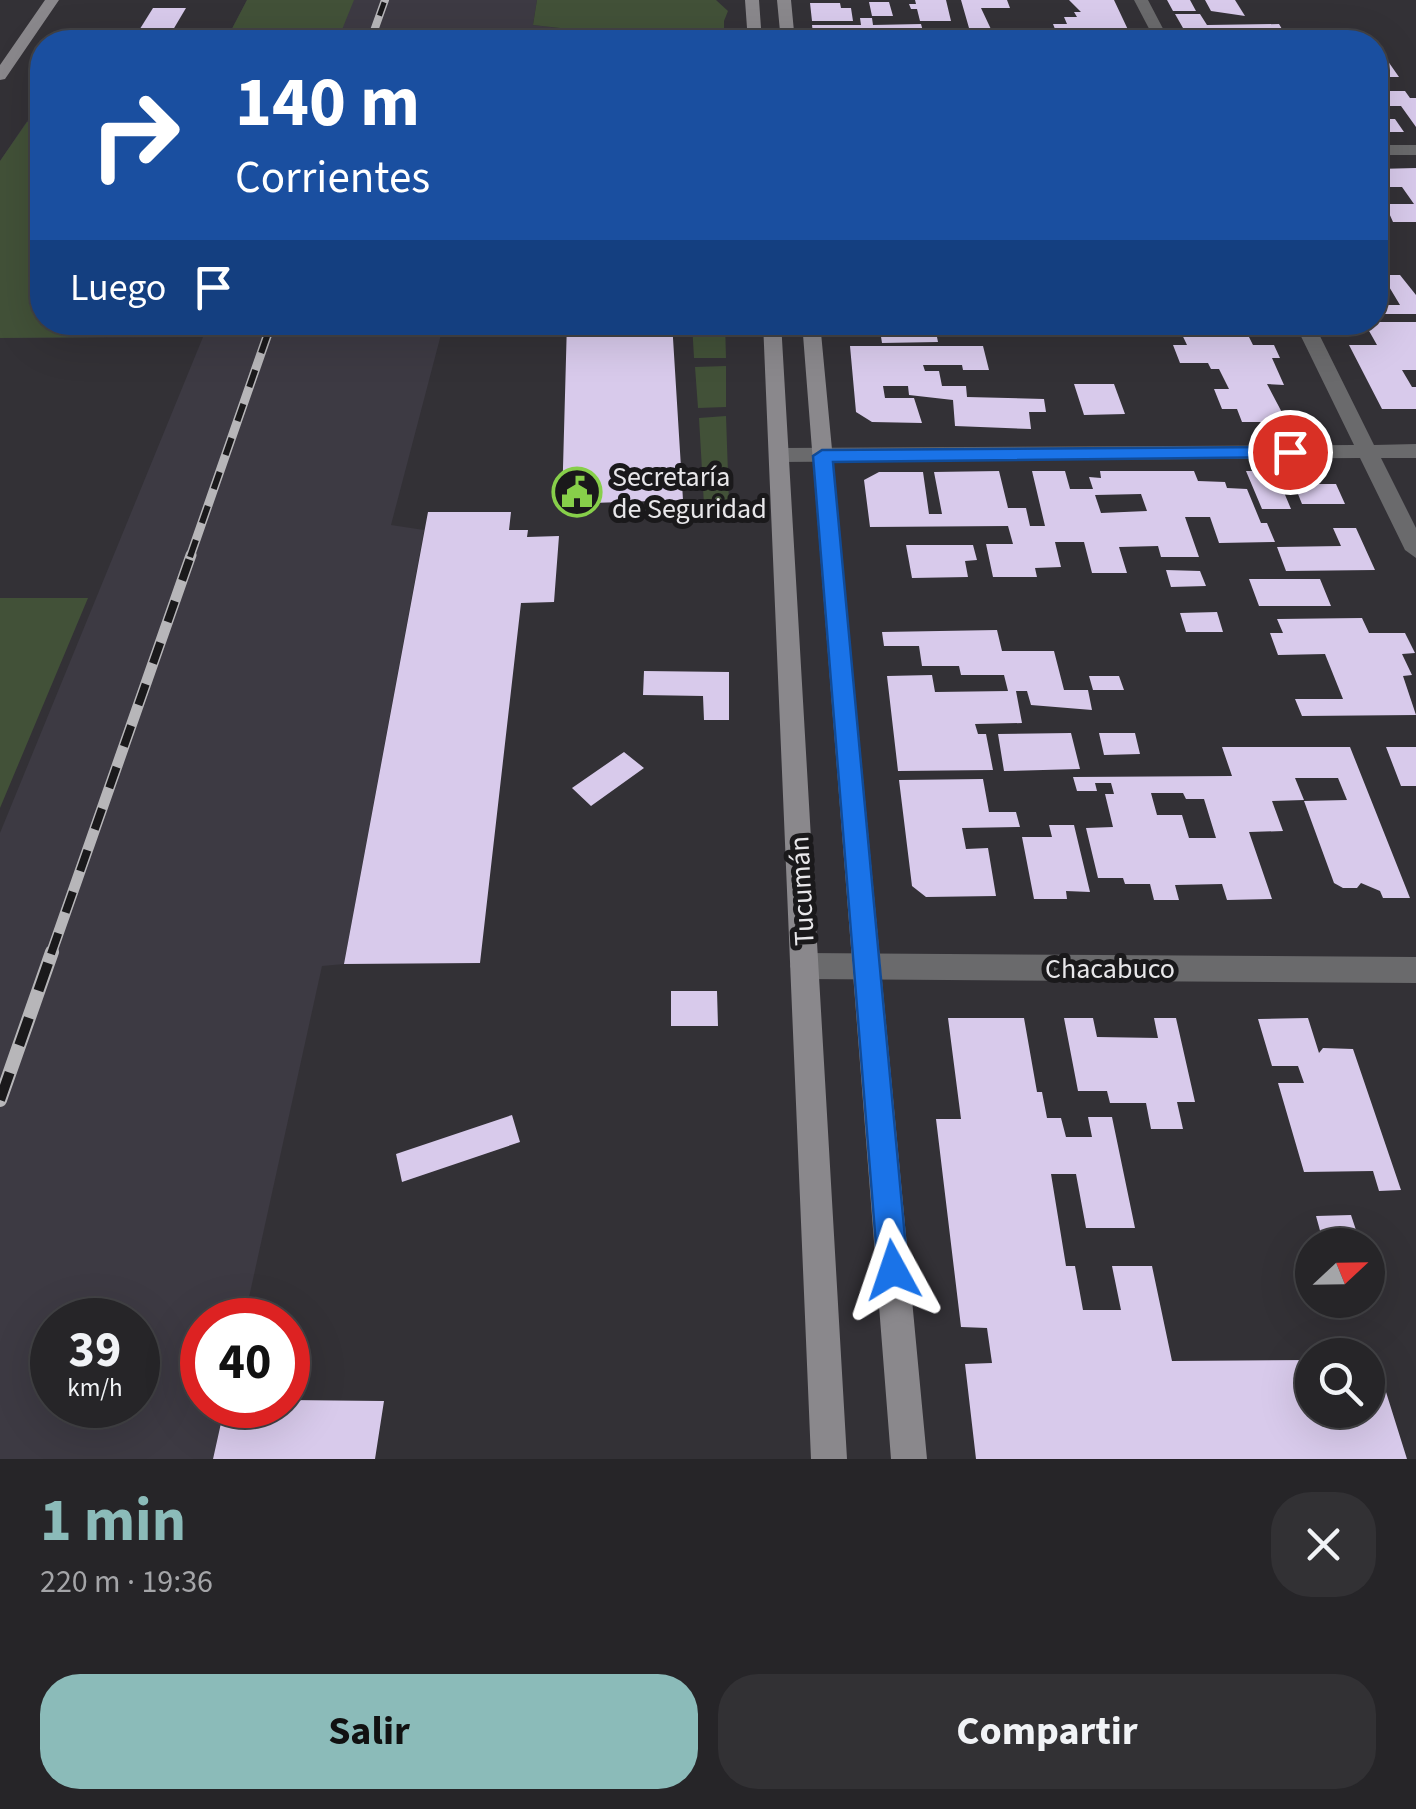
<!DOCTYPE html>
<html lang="es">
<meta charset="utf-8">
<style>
body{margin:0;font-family:"Source Sans 3",sans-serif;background:#323134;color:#f1f3f6;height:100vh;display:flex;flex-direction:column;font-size:38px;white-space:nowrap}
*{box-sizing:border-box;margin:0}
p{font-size:32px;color:#a4a5a8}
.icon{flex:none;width:55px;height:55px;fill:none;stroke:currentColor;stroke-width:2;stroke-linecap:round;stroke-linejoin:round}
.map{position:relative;height:1459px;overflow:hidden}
.details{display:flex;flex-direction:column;background:#262528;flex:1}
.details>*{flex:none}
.guide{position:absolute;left:30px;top:30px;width:1358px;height:305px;border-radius:40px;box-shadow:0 10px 40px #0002,0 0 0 2px #424245;background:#1a4fa0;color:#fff;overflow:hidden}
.needle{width:65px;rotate:68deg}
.controls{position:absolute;left:1295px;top:1228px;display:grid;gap:20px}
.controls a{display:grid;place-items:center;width:90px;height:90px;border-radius:50%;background:#262528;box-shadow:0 10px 40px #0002,0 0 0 2px #424245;font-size:50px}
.speed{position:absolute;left:30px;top:1298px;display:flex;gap:20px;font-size:50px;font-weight:700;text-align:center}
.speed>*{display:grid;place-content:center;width:130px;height:130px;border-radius:50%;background:#262528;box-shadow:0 10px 40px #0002,0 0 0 2px #424245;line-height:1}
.speed small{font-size:25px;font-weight:400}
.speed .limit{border:15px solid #d22;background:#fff;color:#111}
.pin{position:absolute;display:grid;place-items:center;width:85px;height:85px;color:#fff;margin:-42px;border:5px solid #fff;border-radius:50%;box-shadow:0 2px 10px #0007}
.me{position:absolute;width:110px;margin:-55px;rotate:355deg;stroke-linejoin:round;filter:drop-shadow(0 0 8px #0008)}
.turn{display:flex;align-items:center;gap:35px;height:210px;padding:0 40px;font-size:45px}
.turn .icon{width:130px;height:130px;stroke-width:2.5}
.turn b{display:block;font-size:70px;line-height:85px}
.then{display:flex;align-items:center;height:95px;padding:0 40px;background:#0003;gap:20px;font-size:38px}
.round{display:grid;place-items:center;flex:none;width:105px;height:105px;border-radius:40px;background:#323134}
.summary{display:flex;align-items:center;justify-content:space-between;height:170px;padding:0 40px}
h1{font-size:60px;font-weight:700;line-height:75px;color:#8bbbb9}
.button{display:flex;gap:20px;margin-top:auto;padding:20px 40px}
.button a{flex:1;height:115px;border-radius:40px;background:#8bbbb9;color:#111;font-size:40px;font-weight:700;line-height:115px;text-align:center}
.button a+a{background:#323134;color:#f1f3f6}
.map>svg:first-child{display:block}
.built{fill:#3d3a43;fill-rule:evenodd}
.green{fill:#425138}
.building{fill:#d8caeb;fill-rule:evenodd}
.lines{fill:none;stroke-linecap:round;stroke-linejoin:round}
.street{fill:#6a6a6c;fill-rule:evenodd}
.secondary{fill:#8a888c;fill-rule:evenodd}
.rail-far3-casing{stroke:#b7b6b9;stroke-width:8}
.rail-far2-casing{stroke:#b7b6b9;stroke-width:9}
.rail-far1-casing{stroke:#b7b6b9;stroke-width:11}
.rail-casing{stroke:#b7b6b9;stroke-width:14}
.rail-far3{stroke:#1a191b;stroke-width:5;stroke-dasharray:14;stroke-linecap:butt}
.rail-far2{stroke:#1a191b;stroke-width:6;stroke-dasharray:18;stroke-linecap:butt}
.rail-far1{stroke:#1a191b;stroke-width:8;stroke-dasharray:22;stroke-linecap:butt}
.rail{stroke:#1a191b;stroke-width:10;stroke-dasharray:29;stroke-linecap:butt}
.route{fill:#1a73e8;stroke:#114b97;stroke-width:2.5}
.labels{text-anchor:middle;stroke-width:10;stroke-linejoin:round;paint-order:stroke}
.poi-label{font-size:28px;fill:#e8e7ea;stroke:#1a191b;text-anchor:start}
.street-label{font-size:28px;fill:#e8e7ea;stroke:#1a191b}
</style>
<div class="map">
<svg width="1416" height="1459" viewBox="0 0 1416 1459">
<rect width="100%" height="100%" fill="#333136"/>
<path class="built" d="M247,0H537L533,25L641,37L637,42H225Z
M42,99V322L444,323L391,525L424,530L344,964L322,966L244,1320H202V1405H225L213,1459H0V833L203,337L0,338V161ZM52,1320H138V1405H52Z"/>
<path class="green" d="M247,0H354L337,42H225Z
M537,0H716L728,11L724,21V42H685L533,25Z
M27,122H42V322L223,323L218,336L0,338V161Z
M692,323H725L726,358H694Z
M726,366V407L698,408L695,367Z
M726,416L729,503L704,505L699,418Z
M0,598H88L0,808Z"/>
<path class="building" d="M915,0H946L951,21H920L917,9H911L909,4H916Z
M961,0H1007L1010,8H981L997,42H973Z
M1069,0H1114L1130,34H1114L1132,37L1134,42H1060L1053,24H1067L1064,17H1077L1074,12H1081Z
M1167,0H1190L1196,11H1173Z
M1205,0H1235L1245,16L1211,11Z
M869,2H889L893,16H872Z
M810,3H840L841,8H851L853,21H812Z
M153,8H186L167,40H133Z
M1175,14H1200L1207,25L1279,24L1285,34L1223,32L1230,42H1191Z
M860,18H872L873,25L921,24L926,42H814L812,25H861Z
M1375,57H1385L1399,77H1380L1390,91H1405L1410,98H1416V127L1401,106H1386L1375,90Z
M1375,101L1387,119H1395L1404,132H1375Z
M1416,168V222H1393L1385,204H1414L1402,187H1389L1377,169Z
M1382,275H1400L1416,295V314H1375V305H1400Z
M452,322H505L499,331Z
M567,322H672L683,500L562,504Z
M887,322H934L938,342L882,343L879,324Z
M1176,322H1254L1260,335H1248L1253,345H1274L1280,358H1272L1284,385L1267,384L1287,422H1242L1237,409H1222L1214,389H1229L1219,369H1211L1208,363H1180L1173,345H1187Z
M1364,322H1416V370H1402L1412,387H1416V409H1382L1349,345H1377Z
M850,346H983L989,370H963L962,365H923L925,371H939L942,386H966L967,397L1044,399L1046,412H1029L1031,429L955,426L953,400L909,395L908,386H883L885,398H914L922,423L872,422L856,412Z
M1074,384H1114L1125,414L1084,415Z
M999,471L1008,508H1026L1030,526H1045L1032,471H1065L1070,489H1093L1089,477L1101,478L1100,471H1194L1198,481L1225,482L1227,488L1247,489L1261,523H1267L1275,542L1219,543L1210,517H1185L1199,557H1161L1158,546L1119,547L1127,573H1092L1084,542H1055L1061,567L1035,568L1037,577H993L986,544H1013L1008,526L870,527L864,480L879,472H923L929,514H942L934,472ZM1141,494L1147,511L1101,513L1095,495Z
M1246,471H1275L1291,509H1262Z
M1294,484H1336L1345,504H1302Z
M428,512H511L509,530H528L527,537L559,536L554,602L521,603L480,963L344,964Z
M1333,528H1356L1375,570L1286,571L1277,547L1341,546Z
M906,545H973L977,560L965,561L968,577L912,578Z
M1166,570L1200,571L1206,586L1171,587Z
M1249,579H1320L1331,606H1259Z
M1217,612L1223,632H1186L1180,613Z
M1362,618L1369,633H1405L1415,653L1402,654L1412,675L1403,676L1416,715L1302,716L1295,699H1343L1325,654L1278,655L1270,633H1283L1277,619Z
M997,630L1002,651H1054L1064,690H1088L1092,710L1031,705L1027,691H1016L1022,723L975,724L978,734H986L993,770L898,771L887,676L932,675L935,692L1008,691L1004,675H961L959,666H922L919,646H884L882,632Z
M644,671L729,672V720H704L703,696L643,695Z
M1089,676H1119L1124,690H1093Z
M1071,733L1080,769L1004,771L998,734Z
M1099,733H1135L1140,754L1104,755Z
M1222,747H1350L1410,898H1383L1380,891L1361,883L1357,888H1343L1334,883L1304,801L1347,800L1338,778H1295L1304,800L1272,801L1283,831L1249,832L1272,899L1227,900L1222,884L1175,885L1179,900H1154L1150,884H1125L1123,878H1098L1086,828L1113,827L1105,794H1114L1111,783H1095L1097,791H1077L1073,777L1232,776ZM1151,793H1183L1186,799H1204L1216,838H1189L1182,815H1157Z
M1386,747H1416V786H1401Z
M624,752L644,768L591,806L572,788Z
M983,779L989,812H1016L1020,827L962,828L966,849L988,848L996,896L926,897L912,886L899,780Z
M1049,825H1074L1090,892L1066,891L1067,899H1034L1022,837H1052Z
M671,991H717L718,1026H671Z
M948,1018H1024L1037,1092H1042L1047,1118H1061L1066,1137H1092L1088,1117H1112L1135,1228H1086L1076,1174H1051L1066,1266H1075L1083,1310H1121L1112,1266H1152L1172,1361L1312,1360V1410H1368V1393L1386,1392L1407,1459H976L965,1364L992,1363L987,1328L961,1327L936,1119H961Z
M1064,1018H1093L1097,1037L1158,1038L1154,1018H1176L1195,1102H1177L1183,1129H1151L1146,1103H1110L1107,1091H1078Z
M1308,1018L1319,1053L1323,1048L1353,1049L1401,1190L1379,1191L1373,1171L1304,1172L1278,1083H1304L1298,1066H1272L1258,1019Z
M512,1115L520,1142L402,1182L396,1154Z
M1351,1215L1361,1245H1324L1316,1216Z
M288,1400L384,1401L375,1459H213L225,1405H288Z"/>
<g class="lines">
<path class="street" d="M1134,0H1148L1170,42H1156Z
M1375,145H1416V155H1375Z
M1294,322H1313L1374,445L1416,444V458H1381L1416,528V558L1405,550L1360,458L780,462L770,455L780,448L1354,445Z
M804,953L1416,957V983L804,979L794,975L790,966L794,957Z"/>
<path class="secondary" d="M45,0H59L5,79L0,80V65Z
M745,0H759L762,42H748Z
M777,0H791L795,42H781Z
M763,322H781L847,1459H811Z
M802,322H820L927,1459H891Z"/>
<g class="rail-far3-casing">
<path id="rail-far3" d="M370,42L385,0"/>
</g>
<g class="rail-far2-casing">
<path id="rail-far2" d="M190,557L272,322"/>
</g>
<g class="rail-far1-casing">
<path id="rail-far1" d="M51,954L191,555"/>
</g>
<g class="rail-casing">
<path id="rail" d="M0,1100L52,952"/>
</g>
<use href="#rail-far3" class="rail-far3"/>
<use href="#rail-far2" class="rail-far2"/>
<use href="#rail-far1" class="rail-far1"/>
<use href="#rail" class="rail"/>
</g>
<path class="route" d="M1290,447L1299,452L1296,457L833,462L908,1270L904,1280L893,1285L882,1280L878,1270L813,456L822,450Z"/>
<defs>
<g id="civic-ring" transform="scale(2.5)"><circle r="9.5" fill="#1a191b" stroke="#87cf4a" stroke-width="1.5"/><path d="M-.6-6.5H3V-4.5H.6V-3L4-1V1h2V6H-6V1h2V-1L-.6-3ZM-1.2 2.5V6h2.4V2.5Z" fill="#87cf4a"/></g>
</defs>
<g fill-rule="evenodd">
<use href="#civic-ring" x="577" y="492"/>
</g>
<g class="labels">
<g class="poi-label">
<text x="612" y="486">Secretaría<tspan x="612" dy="32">de Seguridad</tspan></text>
</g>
<g class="street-label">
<text transform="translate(801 891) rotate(-93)" y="10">Tucumán</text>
<text x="1110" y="978">Chacabuco</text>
</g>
</g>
</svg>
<div class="controls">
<a><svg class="needle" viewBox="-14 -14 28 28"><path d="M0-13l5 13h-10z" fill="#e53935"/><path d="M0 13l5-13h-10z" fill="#a4a5a8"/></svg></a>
<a><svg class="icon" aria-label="search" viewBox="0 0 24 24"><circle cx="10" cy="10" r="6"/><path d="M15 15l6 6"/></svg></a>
</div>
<div class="speed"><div>39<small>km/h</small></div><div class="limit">40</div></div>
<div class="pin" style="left:1290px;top:452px;background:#d93025"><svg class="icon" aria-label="arrive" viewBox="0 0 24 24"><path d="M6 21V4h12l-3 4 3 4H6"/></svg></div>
<svg class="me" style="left:893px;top:1270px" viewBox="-20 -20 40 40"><path d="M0-17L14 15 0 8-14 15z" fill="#1a73e8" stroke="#fff" stroke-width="4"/></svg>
<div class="guide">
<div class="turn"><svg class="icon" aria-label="right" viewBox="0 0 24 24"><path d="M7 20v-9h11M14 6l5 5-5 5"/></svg><div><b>140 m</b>Corrientes</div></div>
<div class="then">Luego<svg class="icon" aria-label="arrive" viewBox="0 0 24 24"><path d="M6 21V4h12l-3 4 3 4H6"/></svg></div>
</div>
</div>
<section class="details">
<div class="summary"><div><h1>1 min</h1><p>220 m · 19:36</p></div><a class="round"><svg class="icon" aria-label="close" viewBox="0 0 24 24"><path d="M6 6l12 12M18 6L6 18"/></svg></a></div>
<div class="button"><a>Salir</a><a>Compartir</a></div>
</section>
